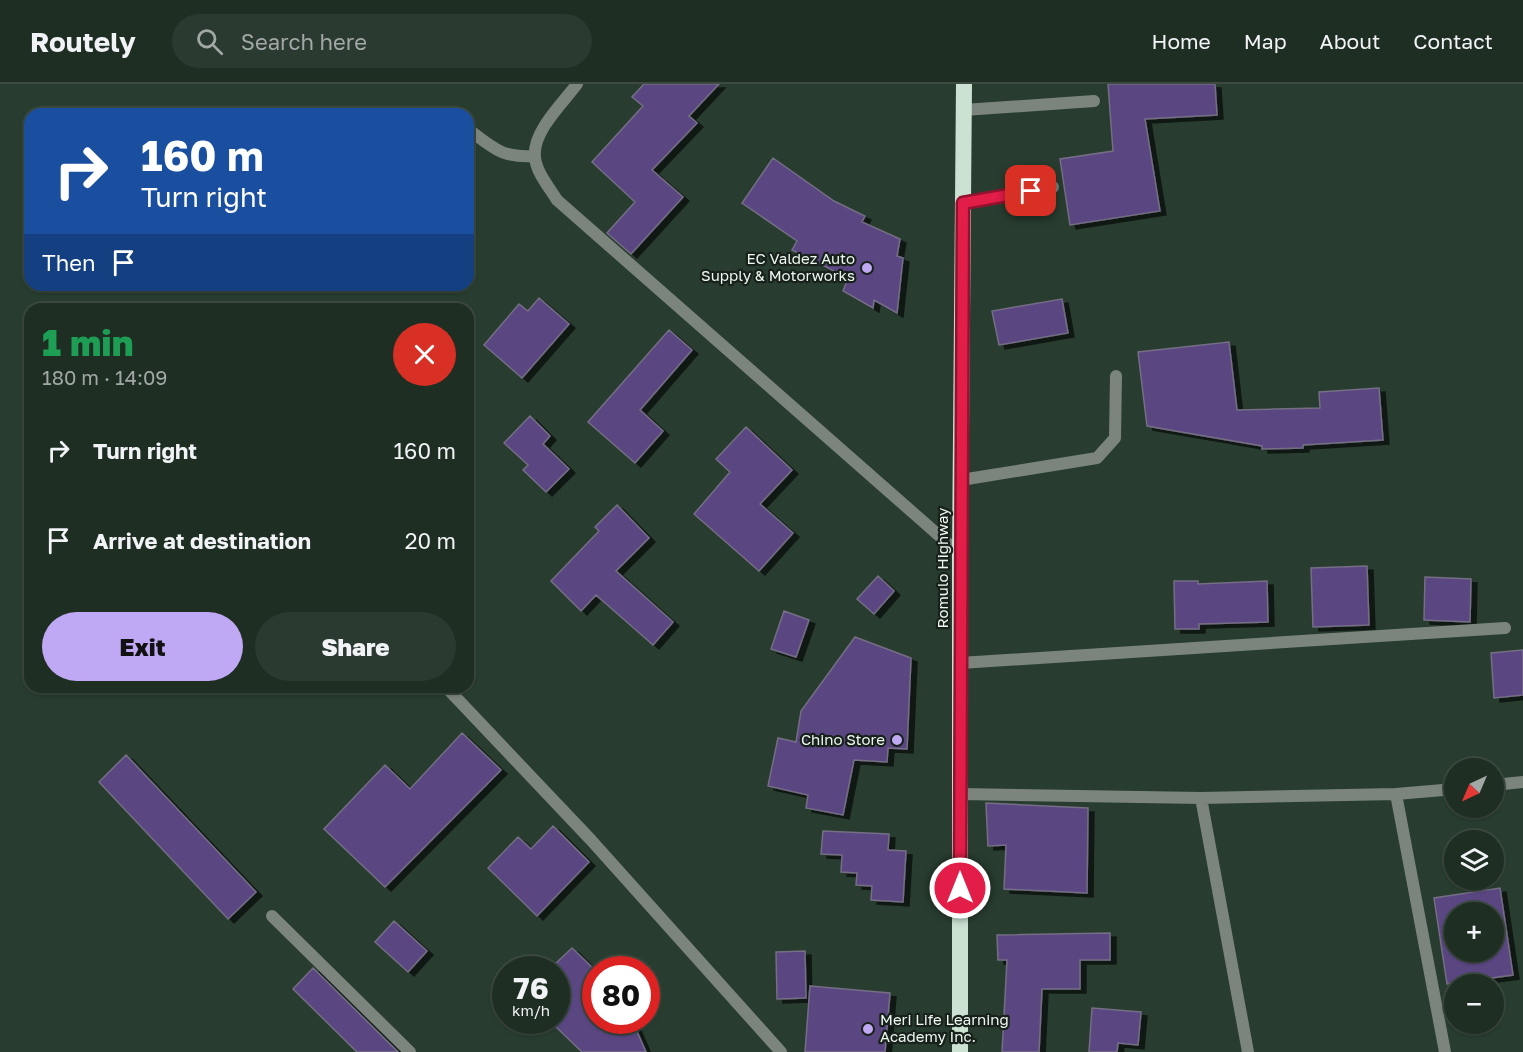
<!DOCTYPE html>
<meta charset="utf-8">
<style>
body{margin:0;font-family:"Golos Text",sans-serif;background:#2b3a30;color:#f1f3f6;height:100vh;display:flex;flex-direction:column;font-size:22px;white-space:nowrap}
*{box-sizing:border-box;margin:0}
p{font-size:20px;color:#a1a8a6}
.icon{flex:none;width:33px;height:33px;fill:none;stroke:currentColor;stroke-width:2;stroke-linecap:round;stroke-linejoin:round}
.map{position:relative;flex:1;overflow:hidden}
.panel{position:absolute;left:24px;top:219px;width:450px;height:390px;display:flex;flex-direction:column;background:#1e2e23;border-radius:18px;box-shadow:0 2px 4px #0004,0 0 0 2px #3c4a41}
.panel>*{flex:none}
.hud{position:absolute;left:24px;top:24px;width:450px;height:183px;border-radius:18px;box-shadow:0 2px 4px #0004,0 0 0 2px #3c4a41;background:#1a4fa0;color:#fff;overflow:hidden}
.needle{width:39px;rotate:224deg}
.tools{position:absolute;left:1444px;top:674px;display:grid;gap:12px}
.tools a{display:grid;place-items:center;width:60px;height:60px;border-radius:50%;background:#1e2e23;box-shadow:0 2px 4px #0004,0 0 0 2px #3c4a41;font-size:30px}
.speed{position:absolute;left:492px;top:872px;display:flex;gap:12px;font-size:30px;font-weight:700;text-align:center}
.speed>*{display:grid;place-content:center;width:78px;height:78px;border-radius:50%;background:#1e2e23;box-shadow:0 2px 4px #0004,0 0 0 2px #3c4a41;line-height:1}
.speed small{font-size:15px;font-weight:400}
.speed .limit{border:9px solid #d22;background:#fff;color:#111}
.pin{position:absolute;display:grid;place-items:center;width:51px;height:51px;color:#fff;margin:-26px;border-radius:12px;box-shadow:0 3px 9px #0006}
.me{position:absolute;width:66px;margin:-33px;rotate:0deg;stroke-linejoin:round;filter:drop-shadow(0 0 4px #0008)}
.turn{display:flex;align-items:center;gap:21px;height:126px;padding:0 18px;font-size:27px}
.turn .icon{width:78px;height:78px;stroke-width:2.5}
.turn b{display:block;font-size:42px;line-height:51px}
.then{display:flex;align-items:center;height:57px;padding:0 18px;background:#0003;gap:12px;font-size:22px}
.round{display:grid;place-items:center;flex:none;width:63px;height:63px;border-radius:32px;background:#2b3a30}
.summary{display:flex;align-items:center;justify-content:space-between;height:102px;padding:0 18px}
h1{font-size:36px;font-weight:800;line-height:45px;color:#1e9e55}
.action{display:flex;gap:12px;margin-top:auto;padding:12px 18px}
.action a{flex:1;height:69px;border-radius:36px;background:#bfa9f4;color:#111;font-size:24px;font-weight:800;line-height:69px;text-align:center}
.action a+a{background:#2b3a30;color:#f1f3f6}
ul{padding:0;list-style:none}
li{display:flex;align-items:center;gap:18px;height:90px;padding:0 18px}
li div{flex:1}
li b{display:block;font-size:22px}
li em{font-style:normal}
header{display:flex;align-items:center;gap:36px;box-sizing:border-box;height:84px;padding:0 30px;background:#1e2e23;border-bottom:2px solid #3c4a41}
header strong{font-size:28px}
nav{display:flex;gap:33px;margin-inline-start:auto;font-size:21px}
.search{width:420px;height:54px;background:#2b3a30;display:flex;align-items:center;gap:15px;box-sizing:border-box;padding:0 21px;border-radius:33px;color:#a1a8a6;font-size:22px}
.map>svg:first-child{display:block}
.building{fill:#5a4682;stroke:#746e84;stroke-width:1.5;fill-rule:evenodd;filter:url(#shadow)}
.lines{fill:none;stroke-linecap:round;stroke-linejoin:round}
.service{stroke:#7b857e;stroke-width:12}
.minor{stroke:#7b857e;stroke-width:12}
.trunk{stroke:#cbe2d2;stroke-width:16}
.route-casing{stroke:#92132f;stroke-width:15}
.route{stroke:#e11d48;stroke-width:10}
.poi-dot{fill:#bfa9f4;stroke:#18211b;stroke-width:2}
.labels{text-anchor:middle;stroke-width:4.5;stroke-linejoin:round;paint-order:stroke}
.poi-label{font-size:15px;fill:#ebf7ef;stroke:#18211b;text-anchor:end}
.street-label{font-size:15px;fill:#ebf7ef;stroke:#18211b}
</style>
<header>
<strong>Routely</strong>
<div class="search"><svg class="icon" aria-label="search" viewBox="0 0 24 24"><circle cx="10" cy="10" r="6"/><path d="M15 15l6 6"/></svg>Search here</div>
<nav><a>Home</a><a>Map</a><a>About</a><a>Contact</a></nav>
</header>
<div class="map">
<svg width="1523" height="968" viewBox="0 0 1523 968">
<defs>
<filter id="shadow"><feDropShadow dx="6" dy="4" stdDeviation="0" flood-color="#0009"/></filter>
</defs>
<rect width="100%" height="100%" fill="#283d2f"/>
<path class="building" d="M644,0H719L689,32L697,39L652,86L683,113L631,170L607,149L635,118L592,78L643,22L632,13Z
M1108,0H1215L1217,31L1145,35L1160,127L1070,141L1060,75L1113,67Z
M773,74L834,117L865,132L862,138L900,155L897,172L903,174L897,229L874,216L873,224L843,207L848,194L792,166L797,157L742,119Z
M539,214L569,240L522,294L484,261L519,220L528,227Z
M1062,215L1068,249L999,261L992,227Z
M669,246L692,266L640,326L663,347L635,379L588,338Z
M1229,258L1237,326L1320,324L1319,308L1379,304L1383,356L1303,361V364L1262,365V362L1147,342L1138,268Z
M530,332L550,352L543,360L569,385L546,408L523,386L528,381L504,359Z
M746,343L792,386L760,420L793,449L759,487L694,430L730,388L716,375Z
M617,421L649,454L616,487L673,538L653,561L596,511L581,527L551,497L599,447L595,443Z
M1367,482L1369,541L1313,543L1311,484Z
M878,492L894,507L874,530L857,515Z
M1425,493L1471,495L1470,538L1424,536Z
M1174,497H1198V500L1267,497L1268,538L1199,540V545H1175Z
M784,527L809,536L796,573L771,565Z
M855,553L911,574L907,665L888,664L887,678L854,676L843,731L806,724L808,711L768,702L778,654L796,658L801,627Z
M1523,566V611L1494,614L1491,569Z
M462,649L501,686L385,803L324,745L385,681L410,705Z
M126,671L256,808L228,835L99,698Z
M986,719L1088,724L1087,809L1004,805L1006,761L988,762Z
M553,742L589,778L537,832L488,784L518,753L531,765Z
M823,747L889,750L888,766L906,767L903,818L871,816L872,802L856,801L857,789L841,788L842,771L821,770Z
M1500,804L1513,891L1447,900L1434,814ZM1455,828H1494V867H1455Z
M394,837L427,867L408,888L375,858Z
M1110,849V876H1080V905H1042L1039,968H1002L1007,876H998L997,851Z
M572,864L596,887V936H632L646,968H582L556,943V879Z
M805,867L806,914L777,915L776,868Z
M313,884L398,968H357L293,905Z
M810,902L890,909L885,968H805Z
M1092,924L1141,928L1138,961L1118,959L1117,968H1089Z"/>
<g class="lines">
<path class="service" d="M964,26L1094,17
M447,29L449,30
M468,45C493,64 502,74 534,72
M963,119L1053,103
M961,396L1097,374L1115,354L1116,292"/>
<path class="minor" d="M577,0C563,19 532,48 535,73C536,88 549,103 557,116L960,470
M960,579L1505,544
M446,603L591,756L781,968
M1494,701L1523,698
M960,710L1201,714L1396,710L1455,705
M1396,710L1445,968
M1201,714L1248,968
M272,832L410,968"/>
<path class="trunk" d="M960,968V470L964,0"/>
</g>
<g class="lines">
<g class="route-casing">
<path id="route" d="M960,804L963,119L1031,107"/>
</g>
<use href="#route" class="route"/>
</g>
<g class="poi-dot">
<circle cx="867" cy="184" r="6"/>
<circle cx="897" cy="656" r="6"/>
<circle cx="868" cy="945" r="6"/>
</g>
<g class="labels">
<g class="poi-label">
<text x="855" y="180">EC Valdez Auto<tspan x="855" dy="17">Supply &amp; Motorworks</tspan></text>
<text x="885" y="661">Chino Store</text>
<text x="880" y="941" text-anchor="start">Meri Life Learning<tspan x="880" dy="17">Academy Inc.</tspan></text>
</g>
<g class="street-label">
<text transform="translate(943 484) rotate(-90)" y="5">Romulo Highway</text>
</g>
</g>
</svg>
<div class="tools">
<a><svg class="needle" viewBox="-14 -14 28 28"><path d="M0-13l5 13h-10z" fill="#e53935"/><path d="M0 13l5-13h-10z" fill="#a1a8a6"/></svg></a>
<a><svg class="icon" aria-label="layers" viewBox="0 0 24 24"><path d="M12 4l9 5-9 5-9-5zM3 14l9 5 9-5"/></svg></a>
<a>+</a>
<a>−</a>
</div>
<div class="speed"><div>76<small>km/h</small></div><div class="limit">80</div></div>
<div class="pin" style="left:1031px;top:107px;background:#d93025"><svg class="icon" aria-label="arrive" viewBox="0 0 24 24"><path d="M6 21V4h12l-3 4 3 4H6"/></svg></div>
<svg class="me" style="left:960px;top:804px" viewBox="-20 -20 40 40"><circle r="17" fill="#e11d48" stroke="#fff" stroke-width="3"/><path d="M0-11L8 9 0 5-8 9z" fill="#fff"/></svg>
<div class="hud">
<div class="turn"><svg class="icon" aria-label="right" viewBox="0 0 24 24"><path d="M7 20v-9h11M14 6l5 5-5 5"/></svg><div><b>160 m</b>Turn right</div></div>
<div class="then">Then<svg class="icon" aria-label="arrive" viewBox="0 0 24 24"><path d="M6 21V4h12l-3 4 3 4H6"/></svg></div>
</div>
<section class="panel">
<div class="summary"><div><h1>1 min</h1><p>180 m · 14:09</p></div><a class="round" style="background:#d93025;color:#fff"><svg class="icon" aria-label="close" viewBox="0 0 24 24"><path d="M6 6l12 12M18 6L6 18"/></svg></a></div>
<ul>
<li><svg class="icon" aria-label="right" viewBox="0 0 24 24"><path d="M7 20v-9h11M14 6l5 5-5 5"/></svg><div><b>Turn right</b></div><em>160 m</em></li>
<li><svg class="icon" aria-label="arrive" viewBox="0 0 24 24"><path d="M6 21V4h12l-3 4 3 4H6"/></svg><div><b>Arrive at destination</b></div><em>20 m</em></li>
</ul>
<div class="action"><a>Exit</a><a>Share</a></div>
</section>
</div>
